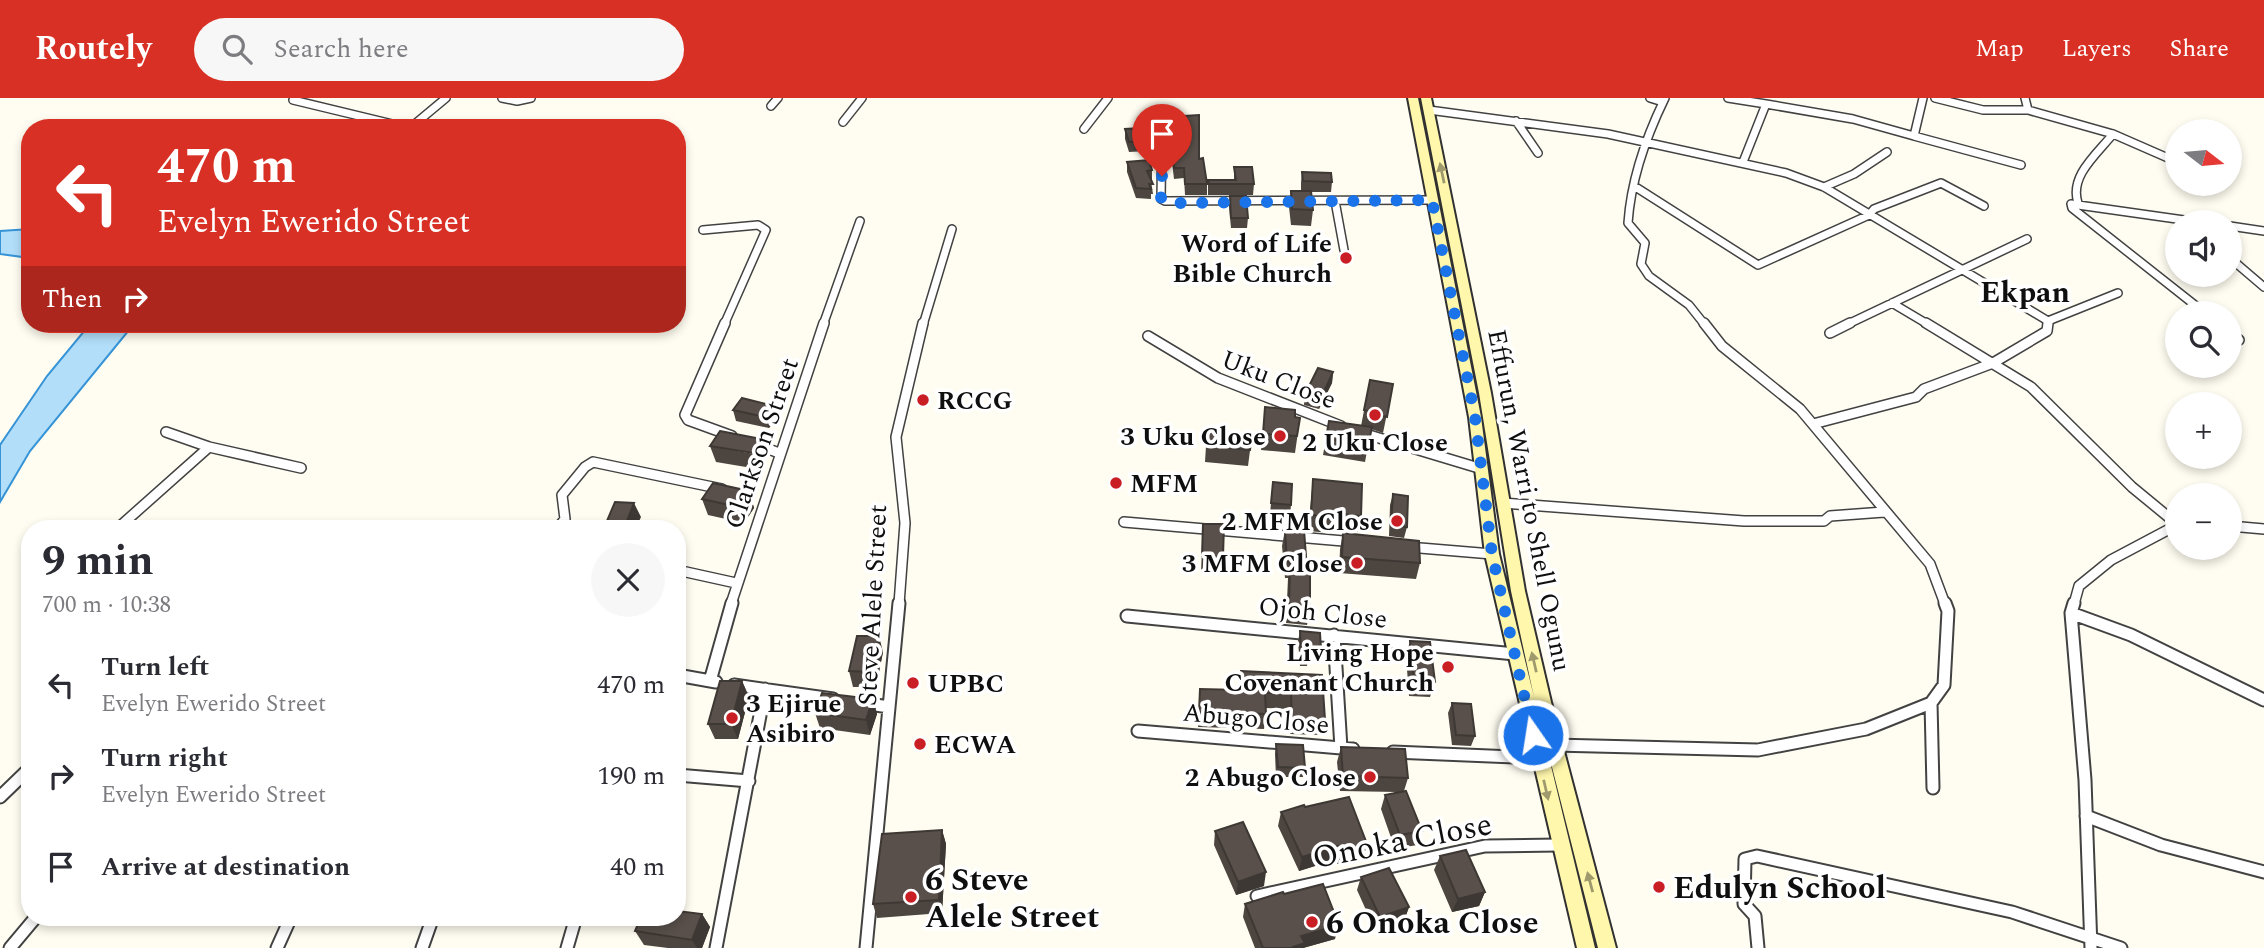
<!DOCTYPE html>
<meta charset="utf-8">
<style>
body{margin:0;font-family:Spectral,serif;background:#f7f7f7;color:#2b2b33;height:100vh;display:flex;flex-direction:column;font-size:26px;white-space:nowrap}
*{box-sizing:border-box;margin:0}
p{font-size:23px;color:#7c7c81}
.icon{flex:none;width:38px;height:38px;fill:none;stroke:currentColor;stroke-width:2;stroke-linecap:round;stroke-linejoin:round}
.map{position:relative;flex:1;overflow:hidden}
.details{position:absolute;left:21px;top:422px;width:665px;height:406px;display:flex;flex-direction:column;background:#fff;border-radius:28px;box-shadow:0 4px 10px #0003}
.details>*{flex:none}
.top-card{position:absolute;left:21px;top:21px;width:665px;height:214px;border-radius:28px;box-shadow:0 4px 10px #0003;background:#d93025;color:#fff;overflow:hidden}
.needle{width:46px;rotate:106deg}
.fabs{position:absolute;left:2165px;top:21px;display:grid;gap:14px}
.fabs a{display:grid;place-items:center;width:77px;height:77px;border-radius:50%;background:#fff;box-shadow:0 4px 10px #0003;font-size:35px}
.pin{position:absolute;display:grid;place-items:center;width:60px;height:60px;color:#fff;margin:-72px -30px;border-radius:50% 50% 50% 0;rotate:-45deg;box-shadow:0 0 7px #0007}
.pin .icon{rotate:45deg}
.me{position:absolute;width:77px;margin:-38px;rotate:347deg;stroke-linejoin:round;filter:drop-shadow(0 0 5px #0008)}
.turn{display:flex;align-items:center;gap:24px;height:147px;padding:0 21px;font-size:32px}
.turn .icon{width:91px;height:91px;stroke-width:2.5}
.turn b{display:block;font-size:49px;line-height:60px}
.then{display:flex;align-items:center;height:66px;padding:0 21px;background:#0003;gap:14px;font-size:26px}
.round{display:grid;place-items:center;flex:none;width:74px;height:74px;border-radius:37px;background:#f7f7f7}
.head{display:flex;align-items:center;justify-content:space-between;height:119px;padding:0 21px}
h1{font-size:42px;font-weight:700;line-height:52px}
ul{padding:0;list-style:none}
li{display:flex;align-items:center;gap:21px;height:91px;padding:0 21px}
li div{flex:1}
li b{display:block;font-size:26px}
li em{font-style:normal}
header{display:flex;align-items:center;gap:42px;box-sizing:border-box;height:98px;padding:0 35px;background:#d93025;color:#fff}
header strong{font-size:33px}
nav{display:flex;gap:38px;margin-inline-start:auto;font-size:24px}
.search{width:490px;height:63px;background:#f7f7f7;display:flex;align-items:center;gap:18px;box-sizing:border-box;padding:0 24px;border-radius:38px;color:#7c7c81;font-size:26px}
.map>svg:first-child{display:block}
.water{fill:#b2defa;stroke:#3593d6;stroke-width:2}
.lines{fill:none;stroke-linecap:round;stroke-linejoin:round}
.minor-far2-casing{stroke:#424242;stroke-width:10}
.minor-far1-casing{stroke:#424242;stroke-width:12}
.minor-casing{stroke:#424242;stroke-width:15}
.secondary-casing{stroke:#313131;stroke-width:4}
.minor-far2{stroke:#fff;stroke-width:7}
.minor-far1{stroke:#fff;stroke-width:9}
.minor{stroke:#fff;stroke-width:11}
.secondary{fill:#fff7ac;fill-rule:evenodd}
.wall{fill:#4d4540}
.shaded-wall{fill:#3e3834}
.building{fill:#59504b;stroke:#3e3834;stroke-width:2}
.oneway{fill:#9f9a6d}
.route{stroke:#1a73e8;stroke-width:12;stroke-dasharray:0 21.6}
.poi-dot{fill:#c91e23;stroke:#fff;stroke-width:2.5}
.labels{text-anchor:middle;stroke-width:7;stroke-linejoin:round;paint-order:stroke}
.poi-label{font-size:26px;font-weight:bold;fill:#0f0f0f;stroke:#fff;text-anchor:end}
.street-label{font-size:26px;fill:#0f0f0f;stroke:#fff}
.quarter-label{font-size:30px;font-weight:bold;fill:#0f0f0f;stroke:#fff}
.near-street-label{font-size:32px;fill:#0f0f0f;stroke:#fff}
.near-poi-label{font-size:32px;font-weight:bold;fill:#0f0f0f;stroke:#fff;text-anchor:start}
</style>
<header>
<strong>Routely</strong>
<div class="search"><svg class="icon" aria-label="search" viewBox="0 0 24 24"><circle cx="10" cy="10" r="6"/><path d="M15 15l6 6"/></svg>Search here</div>
<nav><a>Map</a><a>Layers</a><a>Share</a></nav>
</header>
<div class="map">
<svg width="2264" height="850" viewBox="0 0 2264 850">
<rect width="100%" height="100%" fill="#fffdf1"/>
<path class="water" d="M30,131V160L0,156V133Z
M90,226H134L30,353L0,404V347L47,278Z"/>
<g class="lines">
<g class="minor-far2-casing">
<path id="minor-far2" d="M502,0L517,3L531,0
M1650,0L1663,4
M1665,0C1646,39 1631,81 1628,125L1645,145L1641,166L1649,178L1689,207L1705,227
M1728,0L1766,6
M1935,0L1983,12H2028
M2025,0L2028,12L2113,36L2168,60
M293,2L409,30
M771,8L778,0
M1429,12L1608,36L1786,75L1824,89L2048,223
M1516,23L1538,55
M843,24L862,0
M410,30L446,0
M1084,31L1108,0
M1162,31L1161,101L1165,103L1432,102
M1914,38L2021,67
M1743,64L1766,6L1853,21L1914,38L1923,0
M1634,88L1758,167L1869,117L1874,111L1941,85L1984,108
M1824,89L1854,76L1887,54
M1335,103L1344,152
M2078,105C2069,78 2097,56 2113,36
M2198,124L2071,106L2072,110L2205,215
M2230,128L2264,133
M703,132L758,127L766,132L724,227
M2230,160L2264,189
M1892,205L1929,227
M823,227L860,123
M923,227L952,131
M1846,227L2027,141
M2048,227V223L2118,195"/>
</g>
<g class="minor-far1-casing">
<path id="minor-far1" d="M725,225L685,317L688,322L732,338
M1704,225L1722,248L1800,311L1930,466L1945,506
M1926,225L2031,289L2132,389L2177,426
M2230,234L2239,242
M1830,235L1850,225
M1148,238L1218,280L1341,328
M1813,326L1916,299L1924,291L1993,265L2047,233L2048,225
M166,334L209,349L301,370
M1359,334L1482,371
M753,345L779,355
M1502,405L1744,423H1824L1830,418L1884,414
M1124,424L1355,444
M2230,428L2264,431
M118,430L209,349
M558,430L565,421L562,397L585,369L593,364L722,391
M1408,449L1492,456
M677,472L736,485
M731,506L824,225
M899,506L905,425L896,339L923,225
M2074,506L2079,488L2111,462L2177,427"/>
</g>
<g class="minor-casing">
<path id="minor" d="M2074,505L2071,515L2085,682L2091,850
M2071,515L2131,537L2264,602
M1127,518L1515,556
M1334,537L1341,650
M677,577L716,584
M710,583L732,505
M734,587L833,601
M862,605L889,609
M1931,605L1933,690
M1138,633L1353,651
M1554,647L1758,652L1866,631L1931,605L1944,587L1948,513L1945,505
M1393,654L1539,660
M677,677L749,683
M0,699L30,670
M2086,718L2161,747L2264,774
M1257,798L1485,748L1559,747
M10,850L36,819
M277,850L291,819
M422,850L433,819
M567,850L576,819
M716,850L765,591
M866,850L899,505
M1758,850L1755,818L1744,806L1745,761L1757,758L2012,814L2121,850"/>
</g>
<g class="secondary-casing">
<path id="secondary" d="M1408,0H1418L1481,319L1499,456L1534,599L1511,493L1479,295L1421,0H1431L1491,295L1525,493L1551,604L1616,850H1598L1538,614L1595,850H1577L1485,456L1469,319Z"/>
</g>
<use href="#minor-far2" class="minor-far2"/>
<use href="#minor-far1" class="minor-far1"/>
<use href="#minor" class="minor"/>
<use href="#secondary" class="secondary"/>
</g>
<path class="wall" d="M1168,19L1199,61L1207,86V97H1185L1184,80L1174,81L1168,30Z
M1125,31L1146,42V53L1129,54L1125,41Z
M1127,64L1152,72V83H1151L1153,96H1151V101L1136,100L1127,74Z
M1234,69L1254,86L1253,97H1208V82H1234Z
M1302,74L1332,84L1331,94H1311L1313,112L1311,128L1291,127L1289,109L1291,93H1301V85Z
M1230,98L1248,120L1247,130H1231L1229,109Z
M1333,274L1332,285L1319,311L1304,307L1305,296Z
M1370,282L1393,286L1383,335L1371,331L1365,364L1323,357L1326,340L1361,328Z
M1265,309L1295,319L1300,320L1295,355L1261,352Z
M733,312L777,319L769,330L736,323Z
M1252,337L1248,368L1205,364L1206,348Z
M710,348L766,358L758,371L716,364Z
M1313,381L1361,418L1358,434L1332,431L1331,435L1308,433Z
M1273,384L1291,407L1290,418L1270,416Z
M749,393L754,410L744,425L708,417L702,401Z
M1393,396L1407,429L1404,440L1389,438L1390,407Z
M1203,426L1223,459L1222,475L1201,474Z
M1285,432L1310,512L1307,527L1286,525L1288,480H1285L1282,448Z
M1343,435L1420,465L1416,481L1339,475L1340,451Z
M1300,533L1321,551L1319,562L1308,561L1307,568H1300L1298,543Z
M1410,543L1435,584L1430,599L1409,598L1406,558Z
M883,554L876,589H853L849,573Z
M1241,573L1322,577L1325,622L1322,637L1290,636L1289,611L1266,610L1264,631L1198,629L1200,591L1239,592Z
M742,583L749,599L738,641H715L708,626Z
M873,601L877,616L870,637L820,630L815,615Z
M1452,605L1475,638L1471,648L1452,647L1448,615Z
M1276,646L1305,670L1303,679H1276L1275,656Z
M1341,649L1408,680L1404,693L1422,733L1417,747L1395,751L1381,711L1385,697L1397,694L1340,693L1337,664Z
M1305,709L1367,746L1363,760L1336,766L1334,762L1299,773L1278,728L1281,714Z
M942,732L946,746L942,815L877,820L873,806Z
M1215,733L1264,788L1236,797L1214,747Z
M1440,758L1485,794L1479,808L1452,814L1434,772Z
M1361,779L1409,809L1404,823L1375,832L1357,792Z
M1284,796L1335,841L1303,850H1255L1243,819L1245,806Z
M702,816L710,829L702,850H668L644,847L635,833Z"/>
<path class="shaded-wall" d="M1333,274L1332,285L1319,311L1321,300Z
M774,308L777,319L769,330L765,319Z
M761,341L766,358L758,371L753,355Z
M749,393L754,410L744,425L738,409Z
M634,405L641,419L636,430H624Z
M879,538L883,554L876,589L872,574Z
M677,542L681,551L677,562Z
M742,583L749,599L738,641L731,626Z
M873,601L877,616L870,637L866,622Z
M942,732L946,746L942,815L939,802Z
M1367,746L1363,760L1336,766L1340,752Z
M1338,748L1334,762L1299,773L1302,759Z
M1266,774L1264,788L1236,797L1238,784Z
M1485,794L1479,808L1452,814L1458,801Z
M1409,809L1404,823L1375,832L1380,819Z
M702,816L710,829L702,850H697L692,842Z
M1339,827L1335,841L1303,850H1293L1301,838Z"/>
<path class="building" d="M1199,17V61L1203,60L1207,86H1185L1184,70H1174L1168,19Z
M1142,30L1146,42L1129,44L1125,31Z
M1149,62L1152,72L1147,73L1153,86H1149L1151,91L1136,90L1127,64Z
M1234,69H1252L1254,86H1209L1208,82H1236Z
M1302,74L1331,75L1332,84L1303,83Z
M1291,93H1311L1313,112L1292,111Z
M1230,98H1246L1248,120H1231Z
M1318,270L1333,274L1321,300L1305,296Z
M1370,282L1393,286L1387,319L1364,312Z
M742,300L774,308L765,319L733,312Z
M1265,309L1295,312V319L1300,320L1297,338L1263,336Z
M1329,323L1372,329L1368,348L1326,340Z
M720,333L761,341L753,355L710,348Z
M1208,333L1252,337L1250,352L1206,348Z
M1313,381L1362,386L1361,418L1334,415V419L1311,417Z
M1273,384L1292,386L1291,407L1271,405Z
M713,385L749,393L738,409L702,401Z
M1393,396L1408,398L1407,429L1391,427Z
M615,404L634,405L624,430H604Z
M1203,426H1224L1223,459L1202,458Z
M1285,432H1304L1307,471H1310V512L1289,510L1290,464H1287Z
M1343,435L1419,443L1420,465L1342,459Z
M1300,533L1320,535L1321,551H1309L1308,557L1301,558Z
M857,538H879L872,574L849,573Z
M1410,543L1430,544L1435,584L1414,582Z
M1241,573L1322,577L1325,622L1292,621L1291,595H1265L1266,616L1199,614L1200,591L1241,592Z
M720,583H742L731,626H708Z
M822,595L873,601L866,622L815,615Z
M1452,605L1471,606L1475,638L1456,637Z
M1276,646L1303,647L1305,670L1278,669Z
M1341,649L1405,651L1408,680L1343,678Z
M1406,693L1422,733L1400,737L1385,697Z
M1349,699L1367,746L1340,752L1338,748L1302,759L1281,714L1304,707L1305,709Z
M1243,724L1266,774L1238,784L1215,733Z
M942,732L939,802L873,806L882,736Z
M1466,752L1485,794L1458,801L1440,758Z
M1389,770L1409,809L1380,819L1361,779Z
M1323,786L1339,827L1301,838L1305,845L1293,849V850H1263L1245,806L1283,794L1284,796Z
M677,813L702,816L692,842L635,833L641,819H677Z"/>
<defs><path id="oneway-solid" d="M-6-.8H1V-3.2L6.5 0L1 3.2V.8H-6Z" transform="scale(1.75)"/></defs>
<g class="oneway">
<use href="#oneway-solid" transform="translate(1442 75) rotate(-102)"/>
<use href="#oneway-solid" transform="translate(1534 564) rotate(-103)"/>
<use href="#oneway-solid" transform="translate(1546 692) rotate(77)"/>
<use href="#oneway-solid" transform="translate(1590 784) rotate(-105)"/>
</g>
<g class="lines">
<path class="route" d="M1162,78L1161,101L1175,105L1432,102L1475,319L1492,456L1533,637"/>
</g>
<g class="poi-dot">
<circle cx="1346" cy="160" r="7"/>
<circle cx="923" cy="302" r="7"/>
<circle cx="1375" cy="317" r="7"/>
<circle cx="1280" cy="338" r="7"/>
<circle cx="1116" cy="385" r="7"/>
<circle cx="1397" cy="423" r="7"/>
<circle cx="1357" cy="465" r="7"/>
<circle cx="1448" cy="569" r="7"/>
<circle cx="913" cy="585" r="7"/>
<circle cx="732" cy="620" r="7"/>
<circle cx="920" cy="646" r="7"/>
<circle cx="1370" cy="679" r="7"/>
<circle cx="1659" cy="789" r="7"/>
<circle cx="911" cy="799" r="7"/>
<circle cx="1312" cy="824" r="7"/>
</g>
<g class="labels">
<g class="poi-label">
<text x="1332" y="154">Word of Life<tspan x="1332" dy="30">Bible Church</tspan></text>
<text x="937" y="311" text-anchor="start">RCCG</text>
<text x="1266" y="347">3 Uku Close</text>
<text x="1375" y="353" text-anchor="middle">2 Uku Close</text>
<text x="1130" y="394" text-anchor="start">MFM</text>
<text x="1383" y="432">2 MFM Close</text>
<text x="1343" y="474">3 MFM Close</text>
<text x="1434" y="563">Living Hope<tspan x="1434" dy="30">Covenant Church</tspan></text>
<text x="927" y="594" text-anchor="start">UPBC</text>
<text x="746" y="614" text-anchor="start">3 Ejirue<tspan x="746" dy="30">Asibiro</tspan></text>
<text x="934" y="655" text-anchor="start">ECWA</text>
<text x="1356" y="688">2 Abugo Close</text>
</g>
<g class="street-label">
<text transform="translate(1279 281) rotate(21)" y="9">Uku Close</text>
<text transform="translate(761 345) rotate(-71)" y="9">Clarkson Street</text>
<text transform="translate(1530 402) rotate(79)" y="9">Effurun, Warri to Shell Ogunu</text>
<text transform="translate(872 507) rotate(-87)" y="9">Steve Alele Street</text>
<text transform="translate(1323 514) rotate(6)" y="9">Ojoh Close</text>
<text transform="translate(1256 620) rotate(5)" y="9">Abugo Close</text>
</g>
<g class="quarter-label">
<text x="2025" y="204">Ekpan</text>
</g>
<g class="near-street-label">
<text transform="translate(1402 742) rotate(-11)" y="11">Onoka Close</text>
</g>
<g class="near-poi-label">
<text x="925" y="792">6 Steve<tspan x="925" dy="37">Alele Street</tspan></text>
<text x="1673" y="800">Edulyn School</text>
<text x="1326" y="835">6 Onoka Close</text>
</g>
</g>
</svg>
<div class="fabs">
<a><svg class="needle" viewBox="-14 -14 28 28"><path d="M0-13l5 13h-10z" fill="#e53935"/><path d="M0 13l5-13h-10z" fill="#7c7c81"/></svg></a>
<a><svg class="icon" aria-label="sound" viewBox="0 0 24 24"><path d="M4 9h4l5-4v14l-5-4H4zM17 9q2 3 0 6"/></svg></a>
<a><svg class="icon" aria-label="search" viewBox="0 0 24 24"><circle cx="10" cy="10" r="6"/><path d="M15 15l6 6"/></svg></a>
<a>+</a>
<a>−</a>
</div>
<div class="pin" style="left:1162px;top:78px;background:#d93025"><svg class="icon" aria-label="arrive" viewBox="0 0 24 24"><path d="M6 21V4h12l-3 4 3 4H6"/></svg></div>
<svg class="me" style="left:1533px;top:637px" viewBox="-20 -20 40 40"><circle r="17" fill="#1a73e8" stroke="#fff" stroke-width="3"/><path d="M0-11L8 9 0 5-8 9z" fill="#fff"/></svg>
<div class="top-card">
<div class="turn"><svg class="icon" aria-label="left" viewBox="0 0 24 24"><path d="M17 20v-9H6M10 6l-5 5 5 5"/></svg><div><b>470 m</b>Evelyn Ewerido Street</div></div>
<div class="then">Then<svg class="icon" aria-label="right" viewBox="0 0 24 24"><path d="M7 20v-9h11M14 6l5 5-5 5"/></svg></div>
</div>
<section class="details">
<div class="head"><div><h1>9 min</h1><p>700 m · 10:38</p></div><a class="round"><svg class="icon" aria-label="close" viewBox="0 0 24 24"><path d="M6 6l12 12M18 6L6 18"/></svg></a></div>
<ul>
<li><svg class="icon" aria-label="left" viewBox="0 0 24 24"><path d="M17 20v-9H6M10 6l-5 5 5 5"/></svg><div><b>Turn left</b><p>Evelyn Ewerido Street</p></div><em>470 m</em></li>
<li><svg class="icon" aria-label="right" viewBox="0 0 24 24"><path d="M7 20v-9h11M14 6l5 5-5 5"/></svg><div><b>Turn right</b><p>Evelyn Ewerido Street</p></div><em>190 m</em></li>
<li><svg class="icon" aria-label="arrive" viewBox="0 0 24 24"><path d="M6 21V4h12l-3 4 3 4H6"/></svg><div><b>Arrive at destination</b></div><em>40 m</em></li>
</ul>
</section>
</div>
